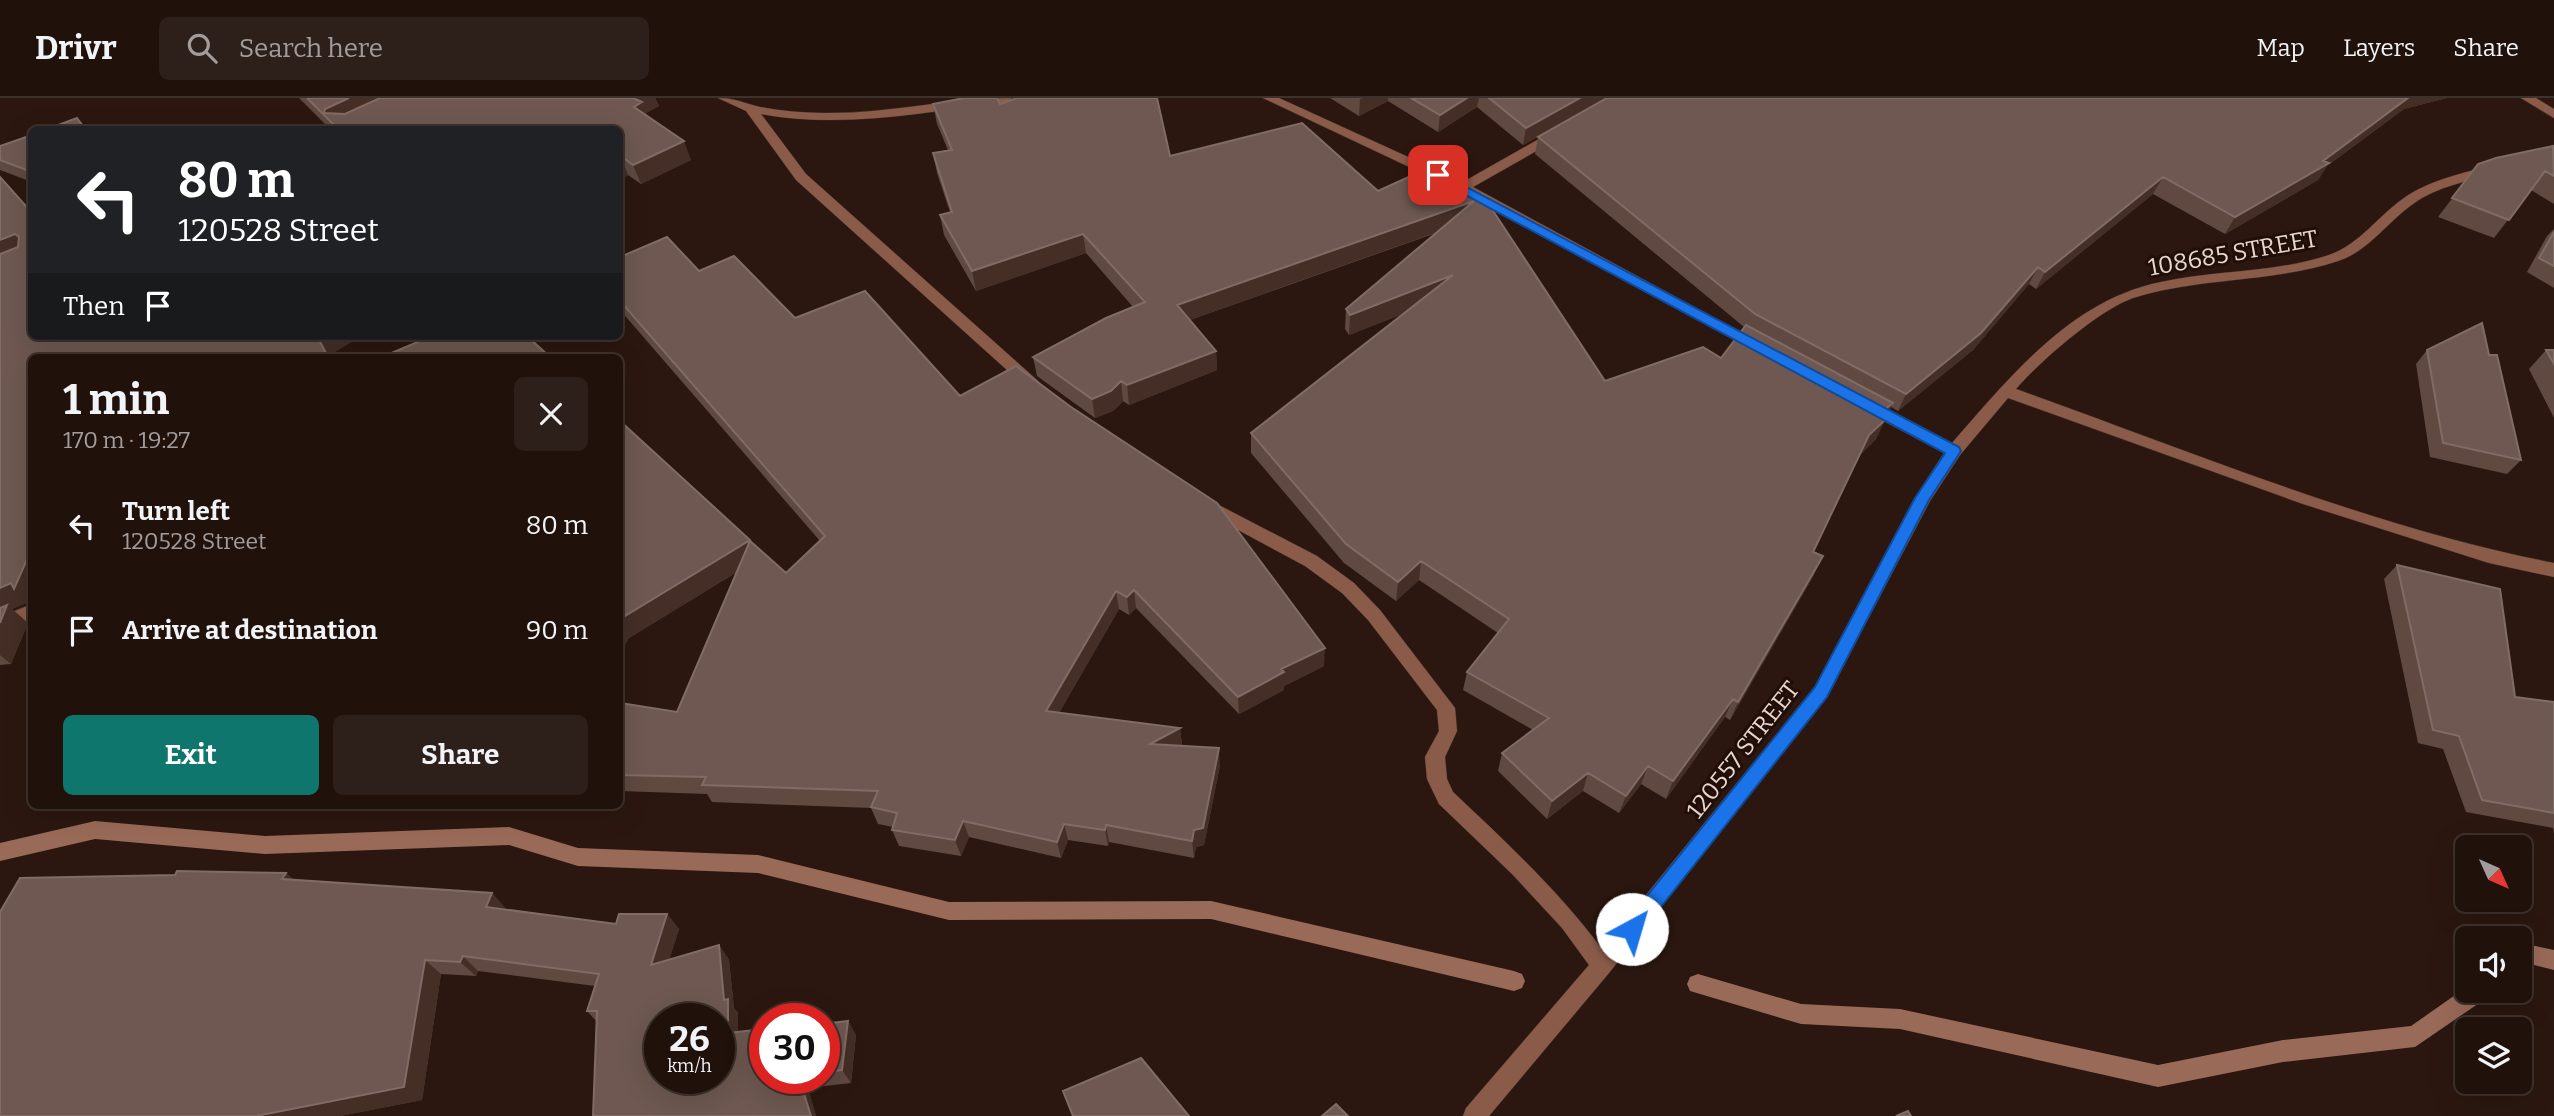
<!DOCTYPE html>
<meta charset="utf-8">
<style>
body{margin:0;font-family:Bitter,serif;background:#2d1f19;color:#f1f3f6;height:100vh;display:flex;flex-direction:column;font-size:26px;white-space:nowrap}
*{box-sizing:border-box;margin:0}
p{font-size:23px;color:#a29d9d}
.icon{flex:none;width:38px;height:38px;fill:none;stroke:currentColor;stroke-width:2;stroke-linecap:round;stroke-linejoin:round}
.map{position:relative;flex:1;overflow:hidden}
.drawer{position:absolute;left:28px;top:256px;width:595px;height:455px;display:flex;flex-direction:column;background:#20110b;border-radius:10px;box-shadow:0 7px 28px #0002,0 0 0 2px #3d312c}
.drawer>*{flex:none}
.guide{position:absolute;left:28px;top:28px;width:595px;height:214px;border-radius:10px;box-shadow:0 7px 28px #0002,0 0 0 2px #3d312c;background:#202124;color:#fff;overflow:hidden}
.needle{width:46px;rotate:135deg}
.tools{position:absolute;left:2455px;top:737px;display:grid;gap:14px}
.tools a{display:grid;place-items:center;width:77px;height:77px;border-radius:10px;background:#20110b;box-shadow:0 7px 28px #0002,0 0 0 2px #3d312c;font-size:35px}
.speed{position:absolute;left:644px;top:905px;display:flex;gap:14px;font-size:35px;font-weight:700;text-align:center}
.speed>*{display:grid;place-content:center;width:91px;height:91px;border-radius:50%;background:#20110b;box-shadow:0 7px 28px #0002,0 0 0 2px #3d312c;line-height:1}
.speed small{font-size:18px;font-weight:400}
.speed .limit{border:10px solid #d22;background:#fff;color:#111}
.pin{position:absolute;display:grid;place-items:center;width:60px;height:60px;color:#fff;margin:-30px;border-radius:14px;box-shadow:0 4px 10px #0006}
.me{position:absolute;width:77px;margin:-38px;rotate:39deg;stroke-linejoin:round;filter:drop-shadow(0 0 5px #0008)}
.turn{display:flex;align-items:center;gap:24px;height:147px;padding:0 35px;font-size:32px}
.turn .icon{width:91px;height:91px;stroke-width:2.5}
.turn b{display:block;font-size:49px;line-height:60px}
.then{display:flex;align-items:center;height:66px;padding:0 35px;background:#0003;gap:14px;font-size:26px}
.round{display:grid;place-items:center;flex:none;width:74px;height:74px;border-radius:10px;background:#2d1f19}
.overview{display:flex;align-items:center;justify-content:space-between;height:119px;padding:0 35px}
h1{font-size:42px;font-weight:700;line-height:52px}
.cta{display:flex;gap:14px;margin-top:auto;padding:14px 35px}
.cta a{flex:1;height:80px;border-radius:10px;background:#0f766e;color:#fff;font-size:28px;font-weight:700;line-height:80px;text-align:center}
.cta a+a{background:#2d1f19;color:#f1f3f6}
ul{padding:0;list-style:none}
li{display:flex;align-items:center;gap:21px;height:105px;padding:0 35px}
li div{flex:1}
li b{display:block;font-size:26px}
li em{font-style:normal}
header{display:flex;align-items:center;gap:42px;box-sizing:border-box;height:98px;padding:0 35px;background:#20110b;border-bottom:2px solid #3d312c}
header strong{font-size:33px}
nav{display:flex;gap:38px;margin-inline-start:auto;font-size:24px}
.search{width:490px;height:63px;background:#2d1f19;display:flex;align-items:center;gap:18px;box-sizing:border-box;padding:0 24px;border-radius:10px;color:#a29d9d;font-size:26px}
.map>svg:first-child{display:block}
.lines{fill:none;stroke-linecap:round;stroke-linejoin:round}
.stream{fill:#9a6a58;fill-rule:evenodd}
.minor-casing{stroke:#45322a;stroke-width:1}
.minor{fill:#8b5b49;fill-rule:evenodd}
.wall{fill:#5f4941;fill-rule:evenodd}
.shaded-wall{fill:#442e26}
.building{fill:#6e5851;stroke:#806c65;stroke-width:2;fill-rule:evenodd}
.route{fill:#1a73e8;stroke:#114b97;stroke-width:2}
.labels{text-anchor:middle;stroke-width:6;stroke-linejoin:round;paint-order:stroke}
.street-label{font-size:24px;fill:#e6d7d2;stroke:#210e07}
</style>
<header>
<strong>Drivr</strong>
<div class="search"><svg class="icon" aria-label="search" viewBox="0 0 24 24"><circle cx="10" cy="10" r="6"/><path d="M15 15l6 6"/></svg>Search here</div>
<nav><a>Map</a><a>Layers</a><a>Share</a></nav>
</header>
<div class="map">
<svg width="2554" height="1018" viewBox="0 0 2554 1018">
<rect width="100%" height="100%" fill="#2b170f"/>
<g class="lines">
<path class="stream" d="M95,723L265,738L509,729L578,750L758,757L949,804L1211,803L1514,873L1522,876L1525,883L1522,890L1514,893L1211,821L949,822L758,775L578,768L509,747L265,756L95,741L0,763V745Z
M2531,847L2554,852V872L2534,867L2520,875V853Z
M1698,876L1801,906L1900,911L2158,967L2283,942L2411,928L2468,888V892H2490L2488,899L2415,949L2283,964L2158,989L1900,931L1801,926L1690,893L1687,886L1690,879Z"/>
<g class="minor-casing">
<path id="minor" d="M718,0C734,0 744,5 760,9C781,13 802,15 824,15C887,16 949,0 1012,0L1006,4C925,14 843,31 761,16L806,76L1037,282L1040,286L1037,290H1027L796,82L746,13Z
M1263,0H1279L1463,84L1553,33H1561V39L1473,89L1766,248L1759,253L1754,251L1458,92Z
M2521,0H2536L2554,11V20Z
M2493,67L2500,71L2498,74C2470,83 2437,88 2413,106C2387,124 2369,153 2338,163C2271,185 2199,179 2133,200C2099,212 2040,263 2016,291C2190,353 2373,430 2554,465V479L2489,465L2303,406L2008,300L1960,357L1930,403L1827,599L1609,875L1489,1018H1463L1466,1010L1589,867L1562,830L1512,776L1439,706L1427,681L1425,659L1439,633L1437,612L1368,522L1342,495L1305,468L1201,412L1199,408L1201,404H1213L1317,458L1354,485L1380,512L1455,610L1457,633L1445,659L1447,681L1453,694C1506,744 1559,793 1602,851L1815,589L1915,400L1944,355L1861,311L1858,307L1861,303H1871L1952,345C2010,279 2071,202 2161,184C2216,172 2275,175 2329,157C2360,146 2378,118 2404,100C2429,82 2464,75 2493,67Z
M32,506V521L0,534V519Z"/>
</g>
<use href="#minor" class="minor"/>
</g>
<path class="wall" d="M299,0H655L659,8L646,15L647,18L691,62L641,86L628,77L620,82V32H331Z
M1330,0H1607L1523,47L1477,9L1438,34L1388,3L1359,18Z
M1607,0H2447L2404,11L2327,68L2318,82L2225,136L2153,96L2036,191L2029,186L1973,252L1898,313L1891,309L1876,341L1860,357L1814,454V477L1730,622L1725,619L1666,701L1641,686L1619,715L1583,693L1547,721L1498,673L1502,655L1533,632L1463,592L1467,574L1498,535L1419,482L1396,503L1344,465L1251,355V335L1405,215L1349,237L1345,231L1346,211L1436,135L1190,222L1216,253L1217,272L1129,307L1123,303L1113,313L1095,320L1037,278L1033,259L1133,209L1086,155L976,193L944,137L940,117L950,114L937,75L933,55L948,52L937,26L933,6H1000L1170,58L1378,93L1433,68L1605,283L1721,260L1744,229L1535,56L1538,39Z
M32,37V84L0,72V48Z
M2554,49V106L2531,92L2494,140L2438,119L2478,66Z
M0,79L32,115V238L330,257L32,259L29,504L12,511L28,525L11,566L0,567Z
M2554,131V190L2527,174L2547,138Z
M620,159L699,173L795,220L960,298L1324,568L1284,588V592L1239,616L1136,510L1129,517L1119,511L1059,615L1180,630L1182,647L1181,648L1220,667L1204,747L1196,749L1194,760L1109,744L1108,748L1068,742L1061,760L969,739L961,758L899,748L892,732L893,729L878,726L871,710L712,704L707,696L620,693V605L677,614L737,474L629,540L620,554V323L786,475L820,443L620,212Z
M2427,252L2521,362L2507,376L2430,359L2416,266Z
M2546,252H2554V320L2529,271Z
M2397,467L2515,599L2554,604V736L2553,730L2466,714L2443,651L2418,645L2384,481Z
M177,773L286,775L294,782L492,795L506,811V812L616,826L619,816H667L679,831L669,862L719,847L729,862L734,910L738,915V934L765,931V980H824V926L848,923L856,937L851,985L808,990L816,1018H593L597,924L587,913L595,888L478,873L476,878L441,876L422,1002L340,1018H0V814L20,780L175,777ZM660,920H719V980H660Z"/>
<path class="shaded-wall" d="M349,0H402L337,29L324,15L325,11Z
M633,0H655L659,8L646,15L649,23L634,9Z
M1363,0H1388V3L1359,18L1360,1Z
M1467,0H1479L1477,9L1438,34L1440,17Z
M1580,0H1607L1523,47L1526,30Z
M2408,0H2447L2404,11L2327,68L2318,82L2225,136L2235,119Z
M684,43L691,62L641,86L633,67Z
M621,58L628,77L620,82V58Z
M2163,79L2153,96L2036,191L2045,174Z
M1474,103L1471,122L1178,226L1177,207Z
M15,136L31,156L0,167V142Z
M1083,136L1086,155L976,193L972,173Z
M2038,169L2029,186L1973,252L1898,313L1906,296Z
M1453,177L1451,197L1349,237L1350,217Z
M317,238H362L330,257L331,259H328Z
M1216,253L1217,272L1129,307L1127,287Z
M1121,283L1123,303L1113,313L1095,320L1092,301Z
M1893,305L1876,341L1860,357L1877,318Z
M750,442L758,461L629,540L620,554V521Z
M32,450V506L29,504L12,511L28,525L11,566L0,557V490Z
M1823,458L1814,477L1730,622L1738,604Z
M1421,463L1419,482L1396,503L1398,484Z
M1134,492L1136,510L1129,517L1127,499Z
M1116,493L1119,511L1050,631L1046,613Z
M1325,550L1324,568L1284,588V592L1239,616L1238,599L1281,571Z
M1733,601L1725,619L1666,701L1673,683Z
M1180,630L1182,647L1152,663L1150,646Z
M1219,650L1220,667L1204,747L1196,749L1194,760L1192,743L1194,732Z
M1648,668L1641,686L1619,715L1626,698Z
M1588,675L1583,693L1547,721L1552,703Z
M963,723L969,739L961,758L955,742Z
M1064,726L1068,742L1061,760L1057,744Z
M1106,727L1109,744L1108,748L1105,732Z
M286,775L303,790L282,781Z
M492,795L506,811L500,824L486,809Z
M667,816L679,831L663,882L651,867Z
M719,847L729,862L734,910L738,915V949L728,935Z
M463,858L478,873L476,878L460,864Z
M425,862L441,876L422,1002L340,1018H256Z
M848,923L856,937L851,985L842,972Z
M799,980H801L808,990L816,1018H811Z"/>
<path class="building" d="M307,0H349L325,11L324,15L345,16L380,0H633L642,4L634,9L684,43L633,67L621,58H620V32H339Z
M964,0H997L1000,6L1017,0H1157L1170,58L1302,25L1378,93L1433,68L1479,99L1482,96L1605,283L1703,249L1721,260L1746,227L1893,305L1877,318L1885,322L1869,337L1813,454L1823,458L1738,604L1733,601L1673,683L1648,668L1626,698L1588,675L1552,703L1502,655L1549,620L1467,574L1509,521L1421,463L1398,484L1346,446L1251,335L1453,177L1350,217L1346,211L1474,103L1177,207L1216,253L1127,287L1121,283L1111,293L1092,301L1033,259L1106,220L1145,204L1083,136L972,173L940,117L952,114L933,55L952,52L933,6Z
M1411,0H1467L1440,17Z
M1489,0H1580L1526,30Z
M1607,0H2408L2323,63L2329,65L2235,119L2163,79L2045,174L2038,169L1981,235L1906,296L1755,216L1538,39Z
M77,20L86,32H45Z
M32,37V74L0,62V48Z
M2553,48L2554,78L2545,73L2509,122L2452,100L2478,66L2496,60Z
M0,79L32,115V238H317L328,259H32V450L14,491L11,485L0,490V156L18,149L19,139L15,136L0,142Z
M2554,134V168L2539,160Z
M667,139L699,173L734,158L795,220L865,193L960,298L1016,268L1071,309L1217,405L1325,550L1281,571L1284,574L1238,599L1134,492L1127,499L1116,493L1046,613L1180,630L1150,646L1219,650L1203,730L1194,732L1192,743L1106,727L1105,732L1064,726L1057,744L963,723L955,742L892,732L897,715L871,709L878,693L702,687L706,679L620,677V605L677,614L750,443L786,475L825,438L620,203V159Z
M2482,225L2489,257H2497L2521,362L2443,345L2427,252Z
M432,238H527L550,259H382Z
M2546,252H2554V266Z
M620,323L750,442L620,521Z
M2397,467L2500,491L2515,599L2554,604V715L2482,702L2459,638L2433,632Z
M7,507L0,525V510Z
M177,773L286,775L282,781L492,795L486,809L616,826L619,816H667L651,867L719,847L724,902L728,901V935L765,931V980H799L811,1018H593L597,913H587L599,876L463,858L460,864L425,862L404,989L256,1018H0V814L20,780L175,777ZM660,920H719V980H660Z
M848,923L842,972L824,974V926Z
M1141,960L1189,1018H1073L1063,993Z
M1336,1006L1348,1018H1322Z
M1908,1013L1911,1018H1896Z"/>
<path class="route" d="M1438,74L1959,349L1961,353L1929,402L1827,599L1638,838L1632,840L1625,838L1622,831L1625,825L1815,589L1915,400L1945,355L1434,80L1432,77Z"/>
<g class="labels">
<g class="street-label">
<text transform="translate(2233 155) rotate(-10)" y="8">108685 STREET</text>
<text transform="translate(1743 652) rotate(-52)" y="8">120557 STREET</text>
</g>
</g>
</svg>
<div class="tools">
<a><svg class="needle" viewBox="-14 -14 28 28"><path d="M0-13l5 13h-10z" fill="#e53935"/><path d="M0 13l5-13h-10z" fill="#a29d9d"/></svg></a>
<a><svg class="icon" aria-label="sound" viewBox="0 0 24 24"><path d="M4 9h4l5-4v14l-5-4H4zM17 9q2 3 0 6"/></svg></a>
<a><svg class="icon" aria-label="layers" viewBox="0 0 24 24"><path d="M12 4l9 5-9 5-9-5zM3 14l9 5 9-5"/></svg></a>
</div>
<div class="speed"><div>26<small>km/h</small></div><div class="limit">30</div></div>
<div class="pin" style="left:1438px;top:77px;background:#d93025"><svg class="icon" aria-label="arrive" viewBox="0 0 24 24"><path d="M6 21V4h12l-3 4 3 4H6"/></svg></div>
<svg class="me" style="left:1632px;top:831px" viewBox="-20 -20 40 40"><circle r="19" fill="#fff"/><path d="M0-13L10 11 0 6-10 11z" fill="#1a73e8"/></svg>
<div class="guide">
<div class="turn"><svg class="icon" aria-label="left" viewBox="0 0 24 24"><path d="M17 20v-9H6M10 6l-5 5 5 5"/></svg><div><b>80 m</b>120528 Street</div></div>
<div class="then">Then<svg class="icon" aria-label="arrive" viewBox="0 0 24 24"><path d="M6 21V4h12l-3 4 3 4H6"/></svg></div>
</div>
<section class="drawer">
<div class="overview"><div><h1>1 min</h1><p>170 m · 19:27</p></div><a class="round"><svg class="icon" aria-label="close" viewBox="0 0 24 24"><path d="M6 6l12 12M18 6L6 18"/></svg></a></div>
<ul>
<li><svg class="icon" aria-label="left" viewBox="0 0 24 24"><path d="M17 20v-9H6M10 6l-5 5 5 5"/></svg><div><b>Turn left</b><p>120528 Street</p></div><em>80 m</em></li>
<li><svg class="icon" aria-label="arrive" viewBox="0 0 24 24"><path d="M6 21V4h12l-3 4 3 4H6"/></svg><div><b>Arrive at destination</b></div><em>90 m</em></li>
</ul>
<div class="cta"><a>Exit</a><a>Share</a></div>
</section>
</div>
